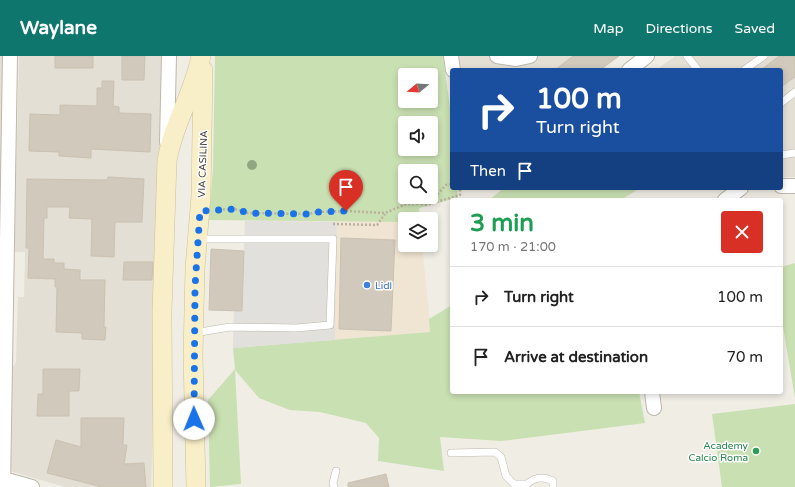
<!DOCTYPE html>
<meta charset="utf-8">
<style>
body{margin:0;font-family:"Varela Round",sans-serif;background:#f2f2f2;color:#222;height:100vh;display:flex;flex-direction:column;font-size:15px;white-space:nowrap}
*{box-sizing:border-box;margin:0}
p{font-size:13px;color:#767676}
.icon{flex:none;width:22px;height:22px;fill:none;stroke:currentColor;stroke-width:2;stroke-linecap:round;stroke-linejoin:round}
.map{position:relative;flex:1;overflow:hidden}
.sheet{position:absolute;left:450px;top:142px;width:333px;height:196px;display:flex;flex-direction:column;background:#fff;border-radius:4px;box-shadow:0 2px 6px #0003}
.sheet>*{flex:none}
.hud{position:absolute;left:450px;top:12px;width:333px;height:122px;border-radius:4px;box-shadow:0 2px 6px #0003;background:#1a4fa0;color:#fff;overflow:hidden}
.needle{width:26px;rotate:252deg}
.fabs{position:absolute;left:398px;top:12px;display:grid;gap:8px}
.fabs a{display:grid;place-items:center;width:40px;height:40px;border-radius:4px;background:#fff;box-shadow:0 2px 6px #0003;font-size:20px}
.pin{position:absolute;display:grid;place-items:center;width:34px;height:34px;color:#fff;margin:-41px -17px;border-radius:50% 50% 50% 0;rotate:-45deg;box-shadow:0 0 4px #0007}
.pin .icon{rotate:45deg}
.me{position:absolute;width:44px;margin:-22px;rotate:359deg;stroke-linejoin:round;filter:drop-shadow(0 0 3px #0008)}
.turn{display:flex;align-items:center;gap:14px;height:84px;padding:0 20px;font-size:18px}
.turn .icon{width:52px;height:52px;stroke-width:2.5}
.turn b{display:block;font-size:28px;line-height:34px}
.then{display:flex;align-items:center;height:38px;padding:0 20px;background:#0003;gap:8px;font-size:15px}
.round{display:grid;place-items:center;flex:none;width:42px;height:42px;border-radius:4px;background:#f2f2f2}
.head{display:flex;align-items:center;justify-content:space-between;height:68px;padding:0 20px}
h1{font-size:24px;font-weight:700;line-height:30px;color:#1e9e55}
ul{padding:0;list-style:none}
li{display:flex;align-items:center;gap:12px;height:60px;padding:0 20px;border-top:1px solid #e0e0e0}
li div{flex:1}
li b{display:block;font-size:15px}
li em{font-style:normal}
header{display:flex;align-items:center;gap:24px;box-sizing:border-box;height:56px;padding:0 20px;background:#0f766e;color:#fff}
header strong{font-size:19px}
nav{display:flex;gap:22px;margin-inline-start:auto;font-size:14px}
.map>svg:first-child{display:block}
.residential{fill:#e4dfd4}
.commercial{fill:#f0e5d2}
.green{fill:#c9e0b2;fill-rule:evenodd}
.parking{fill:#e2e0dd}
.building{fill:#d0c9bc;stroke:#cac1b0}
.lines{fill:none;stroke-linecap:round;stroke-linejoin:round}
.lane-casing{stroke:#bdb8ac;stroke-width:8}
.street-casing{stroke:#bdb8ac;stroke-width:16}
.secondary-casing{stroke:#cbc199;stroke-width:20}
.path{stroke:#bbb19c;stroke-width:2.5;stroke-dasharray:2 2;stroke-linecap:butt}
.lane{stroke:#fff;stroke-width:7}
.street{stroke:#fff;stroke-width:14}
.secondary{stroke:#f8eec7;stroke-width:19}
.tree{fill:#91a781}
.route{stroke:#1a73e8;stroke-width:7;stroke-dasharray:0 12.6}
.shop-dot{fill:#3f7fe0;stroke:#fff;stroke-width:1.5}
.leisure-dot{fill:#2e9e5b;stroke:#fff;stroke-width:1.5}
.labels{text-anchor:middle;stroke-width:3;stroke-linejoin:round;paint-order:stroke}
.street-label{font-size:10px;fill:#423d35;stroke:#fff}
.shop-label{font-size:10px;fill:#366cbe;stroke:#fff;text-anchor:start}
.leisure-label{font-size:10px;fill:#27864d;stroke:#fff;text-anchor:end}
</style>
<header>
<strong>Waylane</strong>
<nav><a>Map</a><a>Directions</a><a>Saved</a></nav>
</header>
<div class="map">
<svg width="795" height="431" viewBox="0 0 795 431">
<rect width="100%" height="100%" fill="#f0ede5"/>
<path class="residential" d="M0,0H3L4,34L0,168Z
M19,0H164L151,431H65L10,415L12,313L16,306L18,241H24L25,196H14Z
M459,0H619L600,14H461Z
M675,0H795V121H781V14H656Z"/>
<path class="commercial" d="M245,165L405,166V189H422L431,276L233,292L234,255H242Z"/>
<path class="green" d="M215,0H443L452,66V132H458L457,142L419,152L420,163H405V166L209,164L213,111ZM405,19H431V45H405ZM405,67H431V93H405ZM405,115H431V141H405Z
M504,132H640L621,144H489Z
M795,207V342L781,259V211Z
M452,249V336H639L645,367L501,385L440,381L444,415L378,405L379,382L366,367L320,356L290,354L259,342L235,314L241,428L210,431L208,344L235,313L233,292L430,276L429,263Z
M795,348V431H722L712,358Z"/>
<path class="parking" d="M245,165L337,166L335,284L233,292L234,255H242Z"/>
<path class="building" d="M55,0H93V12H55Z
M122,0H145L144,24H122Z
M573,0H619L600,14H555Z
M779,0H795V21L781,31V14H761Z
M102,25H114L113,50L119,51V57L151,58L150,96L91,93V102L59,100V96L29,95L30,58L60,59V49L97,50V32H102Z
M108,121L144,123L142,166H115L114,201L91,200L92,163L69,162L70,151H47V162H44L43,203H54V207H64V213L80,214V224H105L104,271H106L105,284L82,283V277L56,276L57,231H55V223L28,222L29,192H26L27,123L107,124Z
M341,182L395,184L391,275L339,273Z
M211,193L244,195L242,255L209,254Z
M124,206H153L152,224H123Z
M43,313H80L79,335H69V360H37L38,338H43Z
M81,362H124L123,389H127L124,408L144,407L146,431H102L47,417L56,384L81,391Z
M386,418L389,431H348V427Z"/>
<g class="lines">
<g class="lane-casing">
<path id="lane" d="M687,0L698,14
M744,14L764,0
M781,47L795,36
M781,99L795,97
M194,277L230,271L296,272L330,269L333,183H198
M451,397L495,396L501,401L506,420L514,428H527C535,421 543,420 553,425V431
M334,431L333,427L336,415"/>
</g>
<g class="street-casing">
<path id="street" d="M451,0L453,14
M497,0L516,3L530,0
M629,14L647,0
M167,86L169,0
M781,130H795
M725,144L741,132
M652,336L654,352
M0,422L32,431
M3,431L10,0"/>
</g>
<g class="secondary-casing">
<path id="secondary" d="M163,431L162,256L167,105C173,68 194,37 201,0
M196,431L193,299L195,212L201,140L203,14"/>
</g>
<path class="path" d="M421,148L426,149L460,139V132
M215,154L235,153L248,157L309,158L316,156L346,155L385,157L406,148H420L434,142L446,129L452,128
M333,168L377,169L385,158"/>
<use href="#lane" class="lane"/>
<use href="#street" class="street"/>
<use href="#secondary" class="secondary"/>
</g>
<circle class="tree" cx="252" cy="109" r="5"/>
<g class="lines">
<path class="route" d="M194,363L195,231L200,155L235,153L248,157L309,158L316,156L346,155"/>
</g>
<circle class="shop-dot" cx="367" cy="229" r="4"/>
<circle class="leisure-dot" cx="756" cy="395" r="4"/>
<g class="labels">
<g class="street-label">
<text transform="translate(202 108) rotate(-88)" y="4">VIA CASILINA</text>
</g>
<g class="shop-label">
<text x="375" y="233">Lidl</text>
</g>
<g class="leisure-label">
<text x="748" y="393">Academy<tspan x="748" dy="12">Calcio Roma</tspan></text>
</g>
</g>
</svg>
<div class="fabs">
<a><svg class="needle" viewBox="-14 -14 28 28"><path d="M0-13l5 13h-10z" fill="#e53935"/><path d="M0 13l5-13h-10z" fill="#767676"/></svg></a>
<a><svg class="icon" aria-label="sound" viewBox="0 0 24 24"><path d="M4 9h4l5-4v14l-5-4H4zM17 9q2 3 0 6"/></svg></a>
<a><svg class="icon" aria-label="search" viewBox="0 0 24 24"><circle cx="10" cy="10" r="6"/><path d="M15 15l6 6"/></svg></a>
<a><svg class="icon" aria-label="layers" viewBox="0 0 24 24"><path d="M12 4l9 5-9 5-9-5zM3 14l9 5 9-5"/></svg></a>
</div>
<div class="pin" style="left:346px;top:155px;background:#d93025"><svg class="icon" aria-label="arrive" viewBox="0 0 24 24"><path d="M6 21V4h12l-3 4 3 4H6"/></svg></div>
<svg class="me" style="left:194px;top:363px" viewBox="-20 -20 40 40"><circle r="19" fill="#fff"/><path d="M0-13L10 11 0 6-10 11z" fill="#1a73e8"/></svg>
<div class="hud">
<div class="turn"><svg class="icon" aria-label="right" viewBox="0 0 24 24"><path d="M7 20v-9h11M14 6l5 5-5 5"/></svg><div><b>100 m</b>Turn right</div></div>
<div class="then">Then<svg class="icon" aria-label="arrive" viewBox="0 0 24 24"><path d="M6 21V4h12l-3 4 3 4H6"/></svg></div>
</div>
<section class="sheet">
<div class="head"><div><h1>3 min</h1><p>170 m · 21:00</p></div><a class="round" style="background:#d93025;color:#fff"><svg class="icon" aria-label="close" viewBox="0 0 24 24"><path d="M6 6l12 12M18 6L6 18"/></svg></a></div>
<ul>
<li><svg class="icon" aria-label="right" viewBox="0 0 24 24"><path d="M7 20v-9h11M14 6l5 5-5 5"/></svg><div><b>Turn right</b></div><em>100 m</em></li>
<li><svg class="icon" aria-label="arrive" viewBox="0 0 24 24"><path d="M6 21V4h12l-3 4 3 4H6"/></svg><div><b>Arrive at destination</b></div><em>70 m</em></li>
</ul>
</section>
</div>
